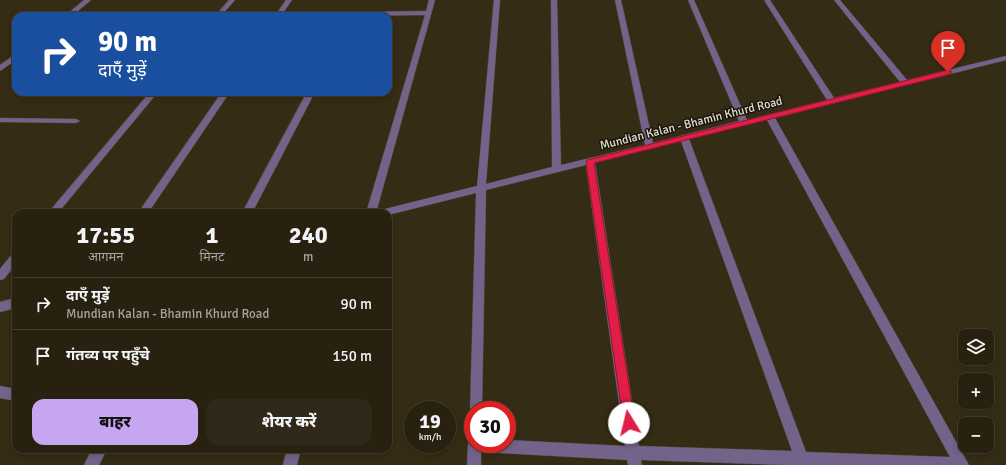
<!DOCTYPE html>
<html lang="hi">
<meta charset="utf-8">
<style>
body{margin:0;font-family:Signika,"Noto Sans Devanagari",sans-serif;background:#302919;color:#f1f3f6;height:100vh;display:flex;flex-direction:column;font-size:15px;white-space:nowrap}
*{box-sizing:border-box;margin:0}
p{font-size:13px;color:#a5a39f}
.icon{flex:none;width:22px;height:22px;fill:none;stroke:currentColor;stroke-width:2;stroke-linecap:round;stroke-linejoin:round}
.map{position:relative;flex:1;overflow:hidden}
.details{position:absolute;left:12px;top:209px;width:380px;height:244px;display:flex;flex-direction:column;background:#282110;border-radius:12px;box-shadow:0 2px 6px #0003,0 0 0 1px #443e30}
.details>*{flex:none}
.top-card{position:absolute;left:12px;top:12px;width:380px;height:84px;border-radius:12px;box-shadow:0 2px 6px #0003,0 0 0 1px #443e30;background:#1a4fa0;color:#fff;overflow:hidden}
.tools{position:absolute;left:958px;top:329px;display:grid;gap:8px}
.tools a{display:grid;place-items:center;width:36px;height:36px;border-radius:8px;background:#282110;box-shadow:0 2px 6px #0003,0 0 0 1px #443e30;font-size:20px}
.speed{position:absolute;left:404px;top:401px;display:flex;gap:8px;font-size:20px;font-weight:700;text-align:center}
.speed>*{display:grid;place-content:center;width:52px;height:52px;border-radius:50%;background:#282110;box-shadow:0 2px 6px #0003,0 0 0 1px #443e30;line-height:1}
.speed small{font-size:10px;font-weight:400}
.speed .limit{border:6px solid #d22;background:#fff;color:#111}
.pin{position:absolute;display:grid;place-items:center;width:34px;height:34px;color:#fff;margin:-41px -17px;border-radius:50% 50% 50% 0;rotate:-45deg;box-shadow:0 0 4px #0007}
.pin .icon{rotate:45deg}
.me{position:absolute;width:44px;margin:-22px;rotate:351deg;stroke-linejoin:round;filter:drop-shadow(0 0 3px #0008)}
.turn{display:flex;align-items:center;gap:14px;height:84px;padding:0 20px;font-size:18px}
.turn .icon{width:52px;height:52px;stroke-width:2.5}
.turn b{display:block;font-size:28px;line-height:34px}
.eta{display:flex;justify-content:space-evenly;align-items:center;height:68px;text-align:center}
.eta b{font-size:24px;font-weight:800;line-height:28px}
.action{display:flex;gap:8px;margin-top:auto;padding:8px 20px}
.action a{flex:1;height:46px;border-radius:12px;background:#c6a6f0;color:#111;font-size:16px;font-weight:800;line-height:46px;text-align:center}
.action a+a{background:#302919;color:#f1f3f6}
ul{padding:0;list-style:none}
li{display:flex;align-items:center;gap:12px;height:52px;padding:0 20px;border-top:1px solid #443e30}
li div{flex:1}
li b{display:block;font-size:15px}
li em{font-style:normal}
.map>svg:first-child{display:block}
.lines{fill:none;stroke-linecap:round;stroke-linejoin:round}
.minor-casing{stroke:#514833;stroke-width:1}
.minor{fill:#73638a;fill-rule:evenodd}
.route{fill:#e11d48;stroke:#92132f}
.labels{text-anchor:middle;stroke-width:3;stroke-linejoin:round;paint-order:stroke}
.street-label{font-size:12px;fill:#e4ded0;stroke:#19150b}
</style>
<div class="map">
<svg width="1006" height="465" viewBox="0 0 1006 465">
<rect width="100%" height="100%" fill="#352c15"/>
<g class="lines">
<g class="minor-casing">
<path id="minor" d="M84,0H91L72,16H65Z
M229,0H235L221,16H215Z
M286,0H292L281,16H275Z
M429,0H435L376,213H366L425,15L349,16L358,12L426,11Z
M494,0H500L486,184L552,167L551,0H557L561,165L645,145L615,0H621L653,143L739,121L688,0H694L747,120L827,100L764,0H770L834,98L900,82L834,0H840L907,80L1006,56V60L775,118L969,465H786L641,460L642,465H628L627,460L481,452V465H467L468,444L470,439L473,438V444H507V440L625,446L586,165L486,190L482,410H473V415L470,410L476,193L388,215V213H376L381,210L477,186ZM767,120L950,457L806,452L689,139ZM681,141L792,451L639,446L595,163Z
M16,54V60L0,71V65Z
M150,92H158L58,213H48Z
M222,92H230L148,213H138Z
M307,92H315L252,213H242Z
M0,118L76,119L80,121L76,123L0,122Z
M16,253V264L4,279L0,280V269L12,254Z
M16,298V308L0,312V302Z
M0,386L16,389V401L0,398Z
M92,449H107L99,465H84Z
M287,449H301L297,465H283Z"/>
</g>
<use href="#minor" class="minor"/>
</g>
<path class="route" d="M948,70L952,72L951,74L594,163L635,423L633,427L629,428L624,427L586,162L587,160Z"/>
<g class="labels">
<g class="street-label">
<text transform="translate(691 123) rotate(-14)" y="4">Mundian Kalan - Bhamin Khurd Road</text>
</g>
</g>
</svg>
<div class="tools">
<a><svg class="icon" aria-label="layers" viewBox="0 0 24 24"><path d="M12 4l9 5-9 5-9-5zM3 14l9 5 9-5"/></svg></a>
<a>+</a>
<a>−</a>
</div>
<div class="speed"><div>19<small>km/h</small></div><div class="limit">30</div></div>
<div class="pin" style="left:948px;top:72px;background:#d93025"><svg class="icon" aria-label="arrive" viewBox="0 0 24 24"><path d="M6 21V4h12l-3 4 3 4H6"/></svg></div>
<svg class="me" style="left:629px;top:423px" viewBox="-20 -20 40 40"><circle r="19" fill="#fff"/><path d="M0-13L10 11 0 6-10 11z" fill="#e11d48"/></svg>
<div class="top-card">
<div class="turn"><svg class="icon" aria-label="right" viewBox="0 0 24 24"><path d="M7 20v-9h11M14 6l5 5-5 5"/></svg><div><b>90 m</b>दाएँ मुड़ें</div></div>
</div>
<section class="details">
<div class="eta">
<div><b>17:55</b><p>आगमन</p></div>
<div><b>1</b><p>मिनट</p></div>
<div><b>240</b><p>m</p></div>
</div>
<ul>
<li><svg class="icon" aria-label="right" viewBox="0 0 24 24"><path d="M7 20v-9h11M14 6l5 5-5 5"/></svg><div><b>दाएँ मुड़ें</b><p>Mundian Kalan - Bhamin Khurd Road</p></div><em>90 m</em></li>
<li><svg class="icon" aria-label="arrive" viewBox="0 0 24 24"><path d="M6 21V4h12l-3 4 3 4H6"/></svg><div><b>गंतव्य पर पहुँचे</b></div><em>150 m</em></li>
</ul>
<div class="action"><a>बाहर</a><a>शेयर करें</a></div>
</section>
</div>
